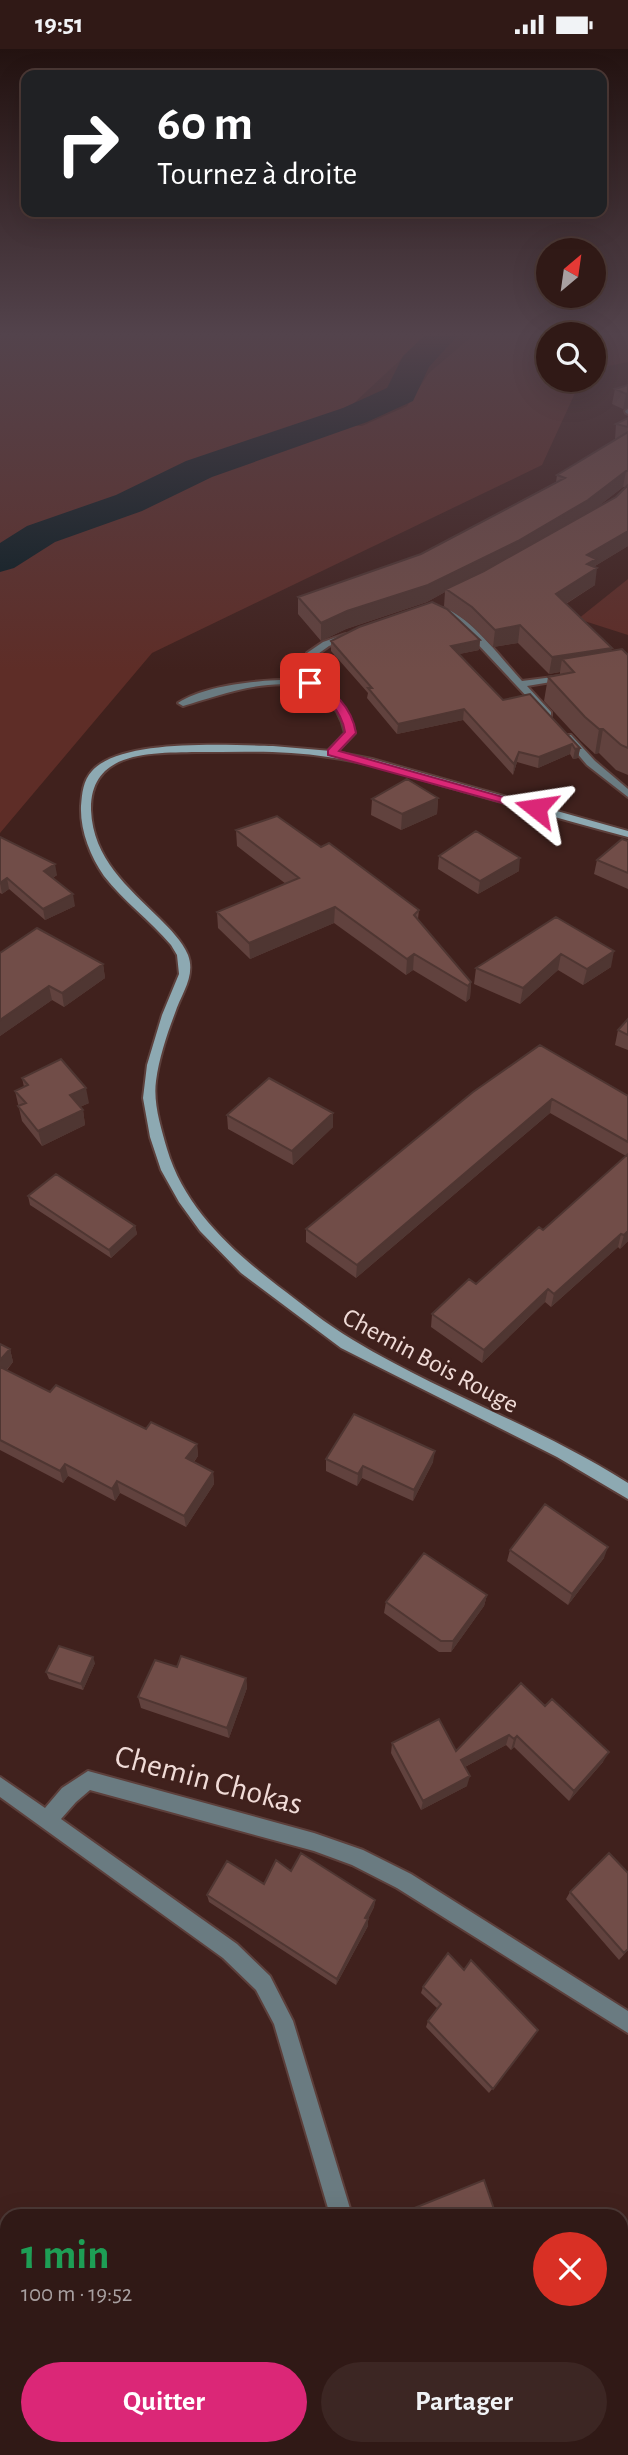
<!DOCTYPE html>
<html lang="fr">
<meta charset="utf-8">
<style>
body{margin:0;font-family:"Alegreya Sans",sans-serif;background:#3c2623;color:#f1f3f6;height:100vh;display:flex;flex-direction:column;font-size:26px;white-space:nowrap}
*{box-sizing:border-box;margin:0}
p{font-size:23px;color:#a8a0a1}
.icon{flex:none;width:38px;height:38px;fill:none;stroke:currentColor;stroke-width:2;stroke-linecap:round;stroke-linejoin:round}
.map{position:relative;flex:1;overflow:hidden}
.panel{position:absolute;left:0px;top:2160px;width:628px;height:247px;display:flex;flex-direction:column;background:#301916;border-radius:21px 21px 0 0;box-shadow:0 7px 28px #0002,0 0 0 2px #4b3835}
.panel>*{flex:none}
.banner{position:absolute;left:21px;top:21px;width:586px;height:147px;border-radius:14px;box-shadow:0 7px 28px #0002,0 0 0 2px #4b3835;background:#202124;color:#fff;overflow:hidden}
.needle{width:46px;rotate:29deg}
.tools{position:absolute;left:536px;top:189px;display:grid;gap:14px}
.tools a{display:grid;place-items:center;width:70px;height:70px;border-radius:50%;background:#301916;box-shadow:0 7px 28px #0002,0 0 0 2px #4b3835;font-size:35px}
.pin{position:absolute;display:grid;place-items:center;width:60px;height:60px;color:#fff;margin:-30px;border-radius:14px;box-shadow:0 4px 10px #0006}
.me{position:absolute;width:77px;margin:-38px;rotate:285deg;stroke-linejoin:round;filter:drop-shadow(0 0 5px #0008)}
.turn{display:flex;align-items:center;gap:24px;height:147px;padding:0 21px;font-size:32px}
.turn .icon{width:91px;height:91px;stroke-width:2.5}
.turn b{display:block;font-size:49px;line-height:60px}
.round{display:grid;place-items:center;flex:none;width:74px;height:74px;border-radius:37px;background:#3c2623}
.overview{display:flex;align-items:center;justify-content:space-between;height:119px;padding:0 21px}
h1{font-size:42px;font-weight:600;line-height:52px;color:#1e9e55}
.primary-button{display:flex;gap:14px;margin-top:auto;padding:14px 21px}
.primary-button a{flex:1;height:80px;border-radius:42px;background:#db2777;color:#fff;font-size:28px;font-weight:600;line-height:80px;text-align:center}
.primary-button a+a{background:#3c2623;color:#f1f3f6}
.status{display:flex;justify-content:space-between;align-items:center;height:49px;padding:0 35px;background:#301916;direction:ltr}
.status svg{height:19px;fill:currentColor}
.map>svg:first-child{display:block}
.green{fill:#5e2d27}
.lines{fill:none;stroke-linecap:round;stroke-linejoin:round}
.river{fill:#061b21;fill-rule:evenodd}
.street-casing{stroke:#5c3f3b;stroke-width:4}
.secondary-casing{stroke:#5c3f3b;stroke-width:4}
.street{fill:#6a7b81;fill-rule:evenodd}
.secondary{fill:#8da9b2;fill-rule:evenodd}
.wall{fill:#61423e;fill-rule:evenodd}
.shaded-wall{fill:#4f3632}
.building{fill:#714d48;stroke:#4f3632;stroke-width:2}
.route{fill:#db2777;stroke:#8e194d;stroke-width:2}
.labels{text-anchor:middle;stroke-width:5;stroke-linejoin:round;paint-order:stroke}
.street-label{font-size:26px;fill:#f0dbd7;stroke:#40211d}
.near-street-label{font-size:32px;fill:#f0dbd7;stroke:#40211d}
</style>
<div class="status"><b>19:51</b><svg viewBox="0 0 49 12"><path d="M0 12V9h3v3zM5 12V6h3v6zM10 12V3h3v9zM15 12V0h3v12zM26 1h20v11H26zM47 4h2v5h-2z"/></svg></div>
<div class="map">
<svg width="628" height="2406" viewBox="0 0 628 2406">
<rect width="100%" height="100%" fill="#40211d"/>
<path class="green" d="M0,284H429L353,355L320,369L329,375L362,377L407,357L429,324L476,284H628V313L593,320V285H548V331H581L542,416L152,604L0,784Z
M628,530V586L578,570Z"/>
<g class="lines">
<path class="river" d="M427,284H460L429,318L413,352L367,373L212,428L142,462L55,493L14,519L0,523V494L27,477L116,446L186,412L343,359L387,339L403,307Z"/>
<g class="street-casing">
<path id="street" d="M628,360V365L626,364L625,362Z
M440,559C463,558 506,615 522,632L569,626V630L527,637L551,663V667H545L458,574L440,563Z
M346,585L353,587L329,597L315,607V633C335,646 349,660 355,684L335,705L327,703L345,684C328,605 234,642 183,657L178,654C208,634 270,630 305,631L307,604L323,593Z
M565,686H571L595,712L628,740V748L587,716L565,690Z
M88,1722L314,1784L363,1801L411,1825L628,1962V1984L397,1839L352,1816L314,1802L90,1741L76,1753L61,1770L237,1895L270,1927L293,1972L352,2166H330L274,1975L256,1941L223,1909L0,1748V1728L45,1759L62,1739Z
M386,2399H410V2406H386Z"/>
</g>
<g class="secondary-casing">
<path id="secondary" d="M273,697L331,702L372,710L628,782V788C566,772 503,753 441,736C404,725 367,713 328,708C285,701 241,703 197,703C152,704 90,701 91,761C93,810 128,838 159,869C170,880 182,892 188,906C196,927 181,945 175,964C167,985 159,1009 156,1032C153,1054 161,1079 167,1100C184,1158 231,1201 278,1237C302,1255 326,1275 353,1291C442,1345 540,1378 628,1434V1450L557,1408L341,1299L241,1224L200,1182L179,1153L161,1121L150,1088L143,1049L147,1016L162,966L179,925L177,906L171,896C150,871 123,852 104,827C90,807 80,781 81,757C82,744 83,732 92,722C121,689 230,696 273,697Z"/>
</g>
<use href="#street" class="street"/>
<use href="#secondary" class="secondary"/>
</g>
<path class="wall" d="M628,336V358L623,360L612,355L615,340Z
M628,369V497L595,517V536L566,555L611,602L628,606V726L616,721L599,704L595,705L581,692L544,652L548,628L560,626V623L549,625L518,594L493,598L471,575L444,557L445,543L427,553L346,580L321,592L298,565V548L421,505L556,433L557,426L615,391L616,375ZM623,438H626L616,448L596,459Z
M480,591L479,601L459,605L503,651L580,699L578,709L573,710L570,705L538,719L517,713L513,726L463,671L397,685L367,649L368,644L331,602V592Z
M438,749L437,765L401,781L371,766L372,750Z
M236,781L321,798L419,861L418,870L471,933L470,949L466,953L413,921L406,926L334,874L250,910L218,879L217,863L286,835L237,797Z
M0,788L57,826L53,829L75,857L45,871L9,840L2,845L0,844Z
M628,792V840L594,825L597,811Z
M439,807L519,822L478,845L438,820Z
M556,868L611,918L583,936L558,921L520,955L474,935L476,919Z
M0,904L103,915L105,929L64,958L52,951L0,987Z
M628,970V1001L615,996L618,981Z
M22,1029L89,1054L80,1058L83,1061L85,1076L42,1097L22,1072L15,1042L24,1038Z
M473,1043L628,1047V1192L620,1200L618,1198L551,1258L545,1253L482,1314L431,1278L432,1265L476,1235L543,1181L626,1107L550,1064L356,1229L306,1193V1180Z
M227,1066L333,1078L293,1116L228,1080Z
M28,1147L135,1177L137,1185L111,1209L30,1156Z
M0,1295L10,1300L13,1313L7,1321L50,1343L146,1380L197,1395L198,1407L194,1413L213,1423L214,1435L186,1478L120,1444L115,1452L68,1427L63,1434L0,1401Z
M326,1410L433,1413L413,1452L362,1429L357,1437L326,1422Z
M510,1501L604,1509L568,1556L507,1512Z
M487,1546L484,1557L451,1603H439L384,1564L386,1553Z
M95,1614L83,1641L49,1630L46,1623Z
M177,1618L246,1629L247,1639L229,1689L141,1659L138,1648Z
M521,1634L603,1713L569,1752L514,1698L511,1701L506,1696L465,1718L467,1737L421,1761L391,1704L392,1694L456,1702Z
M291,1822L375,1851L374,1858L368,1870V1877L336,1936L209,1853L207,1846L264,1835Z
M628,1824V1901L619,1911L566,1850L570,1843Z
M464,1921L538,1981L489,2044L426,1978L428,1972L438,1960L421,1944L423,1938Z
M628,2179V2278L624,2281L628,2406H554L562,2399H621V2188Z"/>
<path class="shaded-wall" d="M628,344V358L623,360L626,345Z
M626,422L623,438L586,467L516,508L446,540L445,543L427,553L346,580L321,592V574Z
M628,482V497L595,517L594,521L597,519L595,536L554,562L556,545L587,506Z
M520,576L518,594L493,598L495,581Z
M480,591L479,601L450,607L451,597Z
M612,599L608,616L562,610L560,623L549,625L552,608Z
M464,660L463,671L397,685L398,675Z
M599,680H603L599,704L595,705Z
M572,695L570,705L538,719L539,708Z
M580,699L578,709L573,710L575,700Z
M519,703L517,713L513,726L514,715Z
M438,749L437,765L401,781L402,765Z
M520,809L519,822L478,845L480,832Z
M55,815L57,826L46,833L44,822Z
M7,829L9,840L2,845L0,834Z
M73,845L75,857L45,871L43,860Z
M335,858L334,874L250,910L249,894Z
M614,902L611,918L583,936L587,920Z
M414,905L413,921L406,926L407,910Z
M561,905L558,921L520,955L523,939Z
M103,915L105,929L64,958L62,944Z
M471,933L470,949L466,953L468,937Z
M49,937L52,951L0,987V971Z
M86,1039L89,1054L73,1061L70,1046Z
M552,1050L550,1064L356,1229L357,1216Z
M83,1061L85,1076L42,1097L38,1082Z
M333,1064V1078L293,1116L292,1102Z
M135,1177L137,1185L111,1209L109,1201Z
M628,1182V1192L620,1200L624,1186Z
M621,1185L618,1198L551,1258L554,1245Z
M548,1240L545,1253L482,1314L484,1301Z
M10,1300L13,1313L0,1328V1311Z
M197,1395L198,1407L187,1421L186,1409Z
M435,1402L433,1413L413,1452L414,1441Z
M65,1415L68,1427L63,1434L60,1422Z
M363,1417L362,1429L357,1437L358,1425Z
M213,1423L214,1435L186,1478L184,1467Z
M117,1432L120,1444L115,1452L112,1440Z
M608,1498L604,1509L568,1556L572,1545Z
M487,1546L484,1557L451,1603L453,1592Z
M93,1608L95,1614L83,1641L81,1635Z
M246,1629L247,1639L229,1689L227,1679Z
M509,1686L506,1696L459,1721L461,1711Z
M517,1687L514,1698L511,1701L514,1690Z
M609,1703L603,1713L569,1752L574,1742Z
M470,1727L467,1737L421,1761L423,1752Z
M375,1851L374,1858L365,1876V1869Z
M368,1870V1877L336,1936L337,1930Z
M7,2368V2375L0,2383V2376Z"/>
<path class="building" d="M628,336V344L626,345L615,340Z
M628,369V378L616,375Z
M628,383V422H626L588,451L518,492L428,536L347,562L321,574L298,548L421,505L565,429L557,426Z
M628,436V482L587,506L596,510L587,515L597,519L556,545L612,599L552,608L520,576L495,581L472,558L446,540L484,522L616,448Z
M432,553L447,560L480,591L451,597L503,651L530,645L580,699L575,700L572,695L539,708L519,703L514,715L464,660L398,675L368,639H372L331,592L359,578Z
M622,600L628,606V699L621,696L603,680H599L585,668L548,628L574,623L562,610Z
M407,730L438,749L402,765L372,750Z
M277,767L321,798L329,794L419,861L414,866L471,933L468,937L414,905L407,910L335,858L249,894L217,863L299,829L236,781Z
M476,782L520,809L480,832L439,807Z
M0,788L55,815L44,822L73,845L43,860L7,829L0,834Z
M622,790L628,792V824L597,811Z
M556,868L614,902L587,920L561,905L523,939L476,919Z
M37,879L103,915L62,944L49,937L0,971V904Z
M628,970V986L618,981Z
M540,996L628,1047V1093L552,1050L357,1216L306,1180L473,1043Z
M61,1010L86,1039L70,1046L83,1061L38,1082L18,1057L26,1054L15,1042L28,1036L22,1029Z
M269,1029L333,1064L292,1102L227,1066Z
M628,1105V1182L624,1186L621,1185L554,1245L548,1240L484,1301L432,1265L469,1230L476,1235L539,1178L543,1181Z
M56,1125L135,1177L109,1201L28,1147Z
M0,1295L10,1300L0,1311Z
M0,1318L50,1343L56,1336L146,1380L151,1373L197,1395L186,1409L213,1423L184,1467L117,1432L112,1440L65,1415L60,1422L0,1391Z
M354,1365L435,1402L414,1441L363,1417L358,1425L326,1410Z
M545,1455L608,1498L572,1545L510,1501Z
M424,1504L487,1546L453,1592H441L386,1553Z
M59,1597L93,1608L81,1635L46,1623Z
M181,1607L246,1629L227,1679L138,1648L155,1611L177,1618Z
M521,1634L545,1657L552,1650L609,1703L574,1742L517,1687L514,1690L509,1686L461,1711L470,1727L423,1752L392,1694L439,1670L456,1702Z
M301,1804L375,1851L365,1869L368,1870L337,1930L207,1846L227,1812L264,1835L276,1811L291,1822Z
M609,1804L628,1824V1900L624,1904L570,1843Z
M448,1904L464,1921L471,1911L538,1981L493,2040L428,1972L441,1955L423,1938Z
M484,2131L496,2166H397Z
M7,2176V2368L0,2376V2183Z
M628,2186V2278L624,2281L628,2289V2406H562L571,2399H621V2193Z
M206,2399H311L313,2406H208Z"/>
<linearGradient id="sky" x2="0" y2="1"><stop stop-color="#231210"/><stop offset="0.46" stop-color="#53434c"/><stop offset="1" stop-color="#53434c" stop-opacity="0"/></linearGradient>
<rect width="628" height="621" fill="url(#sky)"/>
<path class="route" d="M310,631C334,640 352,659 356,684L339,702L542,759L532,762L328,706V701L345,683C341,659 326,649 306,637L304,634Z"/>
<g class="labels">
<g class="street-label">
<text transform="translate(431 1311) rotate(28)" y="9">Chemin Bois Rouge</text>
</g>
<g class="near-street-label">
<text transform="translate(209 1730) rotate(15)" y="11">Chemin Chokas</text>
</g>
</g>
</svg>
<div class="tools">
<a><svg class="needle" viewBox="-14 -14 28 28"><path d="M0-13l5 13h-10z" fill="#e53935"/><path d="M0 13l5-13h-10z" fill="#a8a0a1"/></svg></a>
<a><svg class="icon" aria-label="search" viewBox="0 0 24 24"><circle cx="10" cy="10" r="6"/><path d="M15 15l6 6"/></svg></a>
</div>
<div class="pin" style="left:310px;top:634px;background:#d93025"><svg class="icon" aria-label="arrive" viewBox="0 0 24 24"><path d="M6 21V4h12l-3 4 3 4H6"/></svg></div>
<svg class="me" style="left:536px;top:759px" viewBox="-20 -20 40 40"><path d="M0-17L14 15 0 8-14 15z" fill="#db2777" stroke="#fff" stroke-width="4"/></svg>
<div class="banner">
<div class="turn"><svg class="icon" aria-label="right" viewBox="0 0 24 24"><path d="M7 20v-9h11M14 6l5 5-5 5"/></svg><div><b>60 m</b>Tournez à droite</div></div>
</div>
<section class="panel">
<div class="overview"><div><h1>1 min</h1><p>100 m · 19:52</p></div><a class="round" style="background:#d93025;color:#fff"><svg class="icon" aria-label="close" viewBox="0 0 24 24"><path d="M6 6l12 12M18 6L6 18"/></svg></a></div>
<div class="primary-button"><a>Quitter</a><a>Partager</a></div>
</section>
</div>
